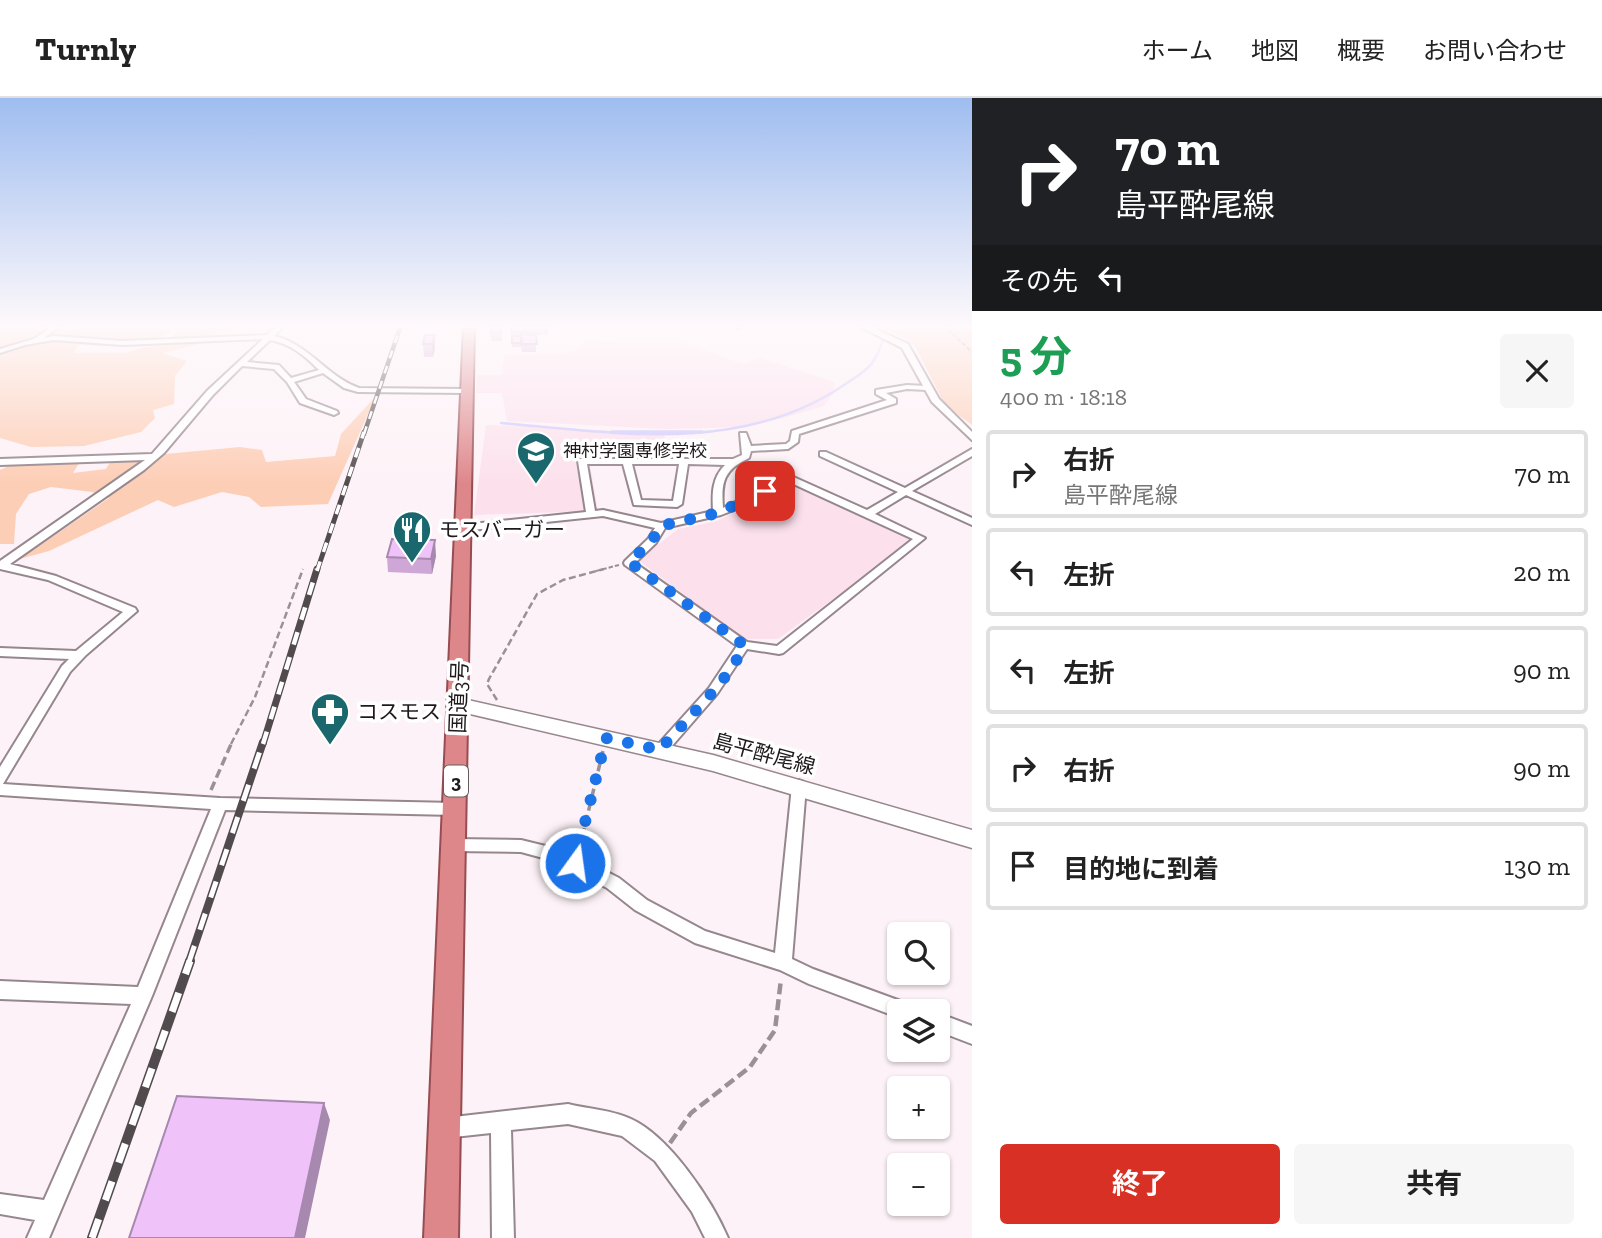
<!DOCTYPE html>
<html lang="ja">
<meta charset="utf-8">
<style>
body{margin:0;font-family:"Zilla Slab","Noto Sans JP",serif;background:#f6f6f6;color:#222;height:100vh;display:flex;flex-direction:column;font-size:26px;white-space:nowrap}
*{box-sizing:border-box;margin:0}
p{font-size:23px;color:#767676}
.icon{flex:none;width:38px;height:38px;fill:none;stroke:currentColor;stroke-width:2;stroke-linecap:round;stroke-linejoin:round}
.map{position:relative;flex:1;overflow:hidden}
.panel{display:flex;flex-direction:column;background:#fff;width:630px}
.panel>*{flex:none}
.banner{background:#202124;color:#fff;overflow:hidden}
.buttons{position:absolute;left:887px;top:824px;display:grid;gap:14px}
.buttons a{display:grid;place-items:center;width:63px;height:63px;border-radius:7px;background:#fff;box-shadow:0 2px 5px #0004;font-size:35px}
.pin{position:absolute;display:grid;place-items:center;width:60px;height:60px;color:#fff;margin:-30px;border-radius:14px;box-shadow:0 4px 10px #0006}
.me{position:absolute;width:77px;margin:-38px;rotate:14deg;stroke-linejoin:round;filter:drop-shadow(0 0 5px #0008)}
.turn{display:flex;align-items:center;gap:24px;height:147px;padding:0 28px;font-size:32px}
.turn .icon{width:91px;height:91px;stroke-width:2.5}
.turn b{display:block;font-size:49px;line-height:60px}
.then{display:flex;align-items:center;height:66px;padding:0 28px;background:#0003;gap:14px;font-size:26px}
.round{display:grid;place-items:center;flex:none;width:74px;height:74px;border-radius:7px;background:#f6f6f6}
.headline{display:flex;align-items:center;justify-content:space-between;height:119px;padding:0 28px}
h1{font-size:42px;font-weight:700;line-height:52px;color:#1e9e55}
.button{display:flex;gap:14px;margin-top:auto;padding:14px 28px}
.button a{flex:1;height:80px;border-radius:7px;background:#d93025;color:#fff;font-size:28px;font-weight:700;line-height:80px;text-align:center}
.button a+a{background:#f6f6f6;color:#222}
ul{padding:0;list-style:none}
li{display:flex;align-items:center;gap:21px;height:88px;margin:0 14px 10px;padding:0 14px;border:4px solid #e0e0e0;border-radius:7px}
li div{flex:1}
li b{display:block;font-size:26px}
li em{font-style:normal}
header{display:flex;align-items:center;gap:42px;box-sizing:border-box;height:98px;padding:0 35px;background:#fff;border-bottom:2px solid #e0e0e0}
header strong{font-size:33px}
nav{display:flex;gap:38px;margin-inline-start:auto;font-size:24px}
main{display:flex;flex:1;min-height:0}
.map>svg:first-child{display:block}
.built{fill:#fce1ed}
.green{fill:#fdceb6}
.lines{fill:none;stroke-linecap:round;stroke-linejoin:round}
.stream-far1{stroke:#d1cbfb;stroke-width:2.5}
.stream{stroke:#d1cbfb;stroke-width:3.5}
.minor-casing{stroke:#96868d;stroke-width:4}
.tertiary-casing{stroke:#96868d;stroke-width:4}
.secondary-casing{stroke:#96868d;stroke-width:3}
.trunk-casing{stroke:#964d51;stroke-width:4}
.path-far3{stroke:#9a9195;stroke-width:2;stroke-dasharray:4.5 2;stroke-linecap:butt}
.path-far2{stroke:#9a9195;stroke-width:2.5;stroke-dasharray:7 3.5;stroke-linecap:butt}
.path-far1{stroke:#9a9195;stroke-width:3.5;stroke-dasharray:9 4.5;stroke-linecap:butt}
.path{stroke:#9a9195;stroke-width:4.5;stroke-dasharray:11 5;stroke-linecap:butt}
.minor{fill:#fff;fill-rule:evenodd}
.tertiary{fill:#fff;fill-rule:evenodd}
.secondary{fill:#fff;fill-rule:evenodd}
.trunk{fill:#de878b;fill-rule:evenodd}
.rail-far4-casing{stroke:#524b4e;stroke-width:4.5}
.rail-far3-casing{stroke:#524b4e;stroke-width:5}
.rail-far2-casing{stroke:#524b4e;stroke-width:7}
.rail-far1-casing{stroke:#524b4e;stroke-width:8}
.rail-casing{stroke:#524b4e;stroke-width:10}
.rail-far4{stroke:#fff;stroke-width:2.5;stroke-dasharray:8;stroke-linecap:butt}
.rail-far3{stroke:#fff;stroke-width:3.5;stroke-dasharray:10;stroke-linecap:butt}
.rail-far2{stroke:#fff;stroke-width:4.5;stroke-dasharray:13;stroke-linecap:butt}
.rail-far1{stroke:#fff;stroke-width:5;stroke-dasharray:17;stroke-linecap:butt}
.rail{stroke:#fff;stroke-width:7;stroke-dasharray:20;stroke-linecap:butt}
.wall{fill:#cea7d6}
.shaded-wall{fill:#a788ae}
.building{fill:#efc2f9;stroke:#a788ae;stroke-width:2}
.route{stroke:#1a73e8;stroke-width:12;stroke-dasharray:0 21.6}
.labels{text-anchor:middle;stroke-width:7;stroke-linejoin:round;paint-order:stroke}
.far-poi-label{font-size:18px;fill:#1f191b;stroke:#fff;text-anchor:start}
.shield{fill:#fff;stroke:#625e5f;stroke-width:2}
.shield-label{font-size:19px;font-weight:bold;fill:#1f191b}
.poi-label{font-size:21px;fill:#1f191b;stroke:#fff;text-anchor:start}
.street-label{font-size:21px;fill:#1f191b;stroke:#fff}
</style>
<header>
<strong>Turnly</strong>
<nav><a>ホーム</a><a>地図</a><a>概要</a><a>お問い合わせ</a></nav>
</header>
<main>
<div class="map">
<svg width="972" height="1140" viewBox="0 0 972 1140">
<rect width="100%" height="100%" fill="#fdf2f7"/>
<path class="built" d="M587,242L624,245H684L743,266L760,260L835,284L832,297L824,308L783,320L744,329L666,331L507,323L502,295H476L477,277H501L505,257L573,255Z
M486,327L664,335L669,362L589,361L598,413L474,417Z
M791,383L916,441L778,541H743L638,462L678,431L717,423Z"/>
<path class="green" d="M0,227H169L171,234L137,249L78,247L74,255H126L144,249L216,242L162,255L187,263L175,278L174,306L153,312L155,320L141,334L84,348L31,349L0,340V257L46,243L28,241L0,250Z
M180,227H252L193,241L173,239Z
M891,227H972V327L945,307L914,246L889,232Z
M376,298L328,406L261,409L249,399L222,394L174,409L158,402L49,453L20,461L109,400L92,394L51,389L29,396L16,416L14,446H0V372L13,366L81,362L73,375L106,371L112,361L240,349L262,352L266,364L335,358L341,336Z"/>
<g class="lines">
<path class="stream-far1" d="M501,325C615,335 740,356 841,289C852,281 867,274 874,262C881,252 883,239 887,227"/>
<path class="stream" d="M612,334H702"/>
<g class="minor-casing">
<path id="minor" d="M54,227H61L44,240L54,238L122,243L267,237L278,227H285L274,238C309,246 326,278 359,290L466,291L470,293L466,295L358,294L344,290L323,275L294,284L306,301L337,313L338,315L334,317L300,305L287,284L274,271L242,268L213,297L164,355L144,372L10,466L56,478L135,510L137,513L86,557L70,574L3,686L220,700L455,705L460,707L462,711L460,715L455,717L225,712L152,898L49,1140H27L35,1122L0,1116V1096L44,1102L131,906L0,901V883L138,889L211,711L0,697V669L62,568L69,561L0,558V550L76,553L123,514L48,482L0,471V463L145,362L0,367V361L152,356L207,293L263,241L122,247L54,242L25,247L0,255V251L34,241ZM270,242C291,246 304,257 319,272L291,280L279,267L247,264Z
M735,227H743L738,230Z
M907,287L926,288L930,290L926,292L907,291L886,295L896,301V305L799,336L798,344L788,351L751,353L749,360C724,372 721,383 723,410L789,377L867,412L898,394L820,358V354H826L905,390L972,351V358L912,393L972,420V427L906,397L875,416L925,440L783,555L779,556L747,551L717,596L665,656H655L653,652L709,590L737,548L625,467L624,465L625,463L648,441L655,430L603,418L462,433L457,430L462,427L586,414L578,363L579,361H733L742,357L740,335H746L751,348L786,346L790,343L792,333L887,302L876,296V292ZM587,366H623L634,407L677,409L682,406L688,366L725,367C712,380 712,395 713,413L661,425L603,412L595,413ZM632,366H679L673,403L641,402ZM789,384L913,441L777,548L747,544L635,465L656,445L665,430L721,417L744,408Z
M799,682L804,684L806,688L792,861L813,871L914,908L917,914H900V920L809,886L780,872L695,845L635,812L607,790L558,764L521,754L454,753L449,752L446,747L449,742L454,741L521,742L566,753L619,780L647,802L705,833L775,855L792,688L794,684Z
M938,915L972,928V946L938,933Z
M568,1006C588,1011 612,1012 631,1021C669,1038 712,1102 728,1140H705L692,1114L655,1063L622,1038L568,1026L511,1032L514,1140H492L491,1035L445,1040L438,1037L435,1030L438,1023L445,1020Z"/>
</g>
<g class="tertiary-casing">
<path id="tertiary" d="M857,227H867L908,246L939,301L972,334V342L932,304L902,250Z"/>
</g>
<g class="secondary-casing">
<path id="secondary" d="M459,600L713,657L972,732V750L713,673L453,612L450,607L453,602Z"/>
</g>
<g class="trunk-casing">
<path id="trunk" d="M464,227H474L458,1140H424Z"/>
</g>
<path class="path-far3" d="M943,227L972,254
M596,473L619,467"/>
<path class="path-far2" d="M497,602L487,586L489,581L537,496L563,482L604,471
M231,646L255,599L303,471"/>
<path class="path-far1" d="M211,692L232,644
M579,752L603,653"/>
<path class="path" d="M670,1045L691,1015L750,969L775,932L781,881"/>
<use href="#minor" class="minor"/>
<use href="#tertiary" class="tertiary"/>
<use href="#secondary" class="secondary"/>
<use href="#trunk" class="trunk"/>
<g class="rail-far4-casing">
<path id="rail-far4" d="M364,336L401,227"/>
</g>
<g class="rail-far3-casing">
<path id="rail-far3" d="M317,473L364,334"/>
</g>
<g class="rail-far2-casing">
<path id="rail-far2" d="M263,646L317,471"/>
</g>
<g class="rail-far1-casing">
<path id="rail-far1" d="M189,864L263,644"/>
</g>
<g class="rail-casing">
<path id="rail" d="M92,1140L190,863"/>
</g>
<use href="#rail-far4" class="rail-far4"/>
<use href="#rail-far3" class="rail-far3"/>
<use href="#rail-far2" class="rail-far2"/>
<use href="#rail-far1" class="rail-far1"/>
<use href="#rail" class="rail"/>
</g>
<path class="wall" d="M489,227H506V229H501L502,234V243H492L490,237V229H489Z
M508,227H524L525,236H526V227H548V237H536V254H522L521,249H512L510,229H508Z
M425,237L435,250L433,259H424L423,246Z
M436,458L432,476L388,474L387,459Z"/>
<path class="shaded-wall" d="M435,237V250L433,259L432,246Z
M435,442L436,458L432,476L431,461Z
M324,1005L330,1022L305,1140H295Z"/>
<path class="building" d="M511,227H524L525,234H512Z
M526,227H548L549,228L527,229Z
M490,228H500L502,234L492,235Z
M521,236L536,237L537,246H522Z
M425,237H435L432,246H423Z
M512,238H521V245H512Z
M392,441L435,442L431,461L387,459Z
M177,998L324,1005L295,1140H129Z"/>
<linearGradient id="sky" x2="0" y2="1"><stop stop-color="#9fbdf0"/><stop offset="0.59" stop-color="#fef9fb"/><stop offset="1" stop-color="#fef9fb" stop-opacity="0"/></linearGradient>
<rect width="972" height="386" fill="url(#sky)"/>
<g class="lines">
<path class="route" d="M575,765L606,640L660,652C684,623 731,581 744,547L629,464L652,443L660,428L718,415L765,393"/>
</g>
<defs>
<g id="university-pin" transform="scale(2.0125)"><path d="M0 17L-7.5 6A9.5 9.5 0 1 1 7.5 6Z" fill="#1a686d" stroke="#fff"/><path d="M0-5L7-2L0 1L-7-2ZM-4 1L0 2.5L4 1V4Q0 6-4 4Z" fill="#fff"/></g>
<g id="restaurant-pin" transform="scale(2.0125)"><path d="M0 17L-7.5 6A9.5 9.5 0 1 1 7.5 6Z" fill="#1a686d" stroke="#fff"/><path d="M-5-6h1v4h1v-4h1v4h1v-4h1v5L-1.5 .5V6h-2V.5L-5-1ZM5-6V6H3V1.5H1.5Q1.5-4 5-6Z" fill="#fff"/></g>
<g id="pharmacy-pin" transform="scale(2.0125)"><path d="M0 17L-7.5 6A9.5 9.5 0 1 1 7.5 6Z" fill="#1a686d" stroke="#fff"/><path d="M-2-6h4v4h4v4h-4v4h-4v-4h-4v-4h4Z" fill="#fff"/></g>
</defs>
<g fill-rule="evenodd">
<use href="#university-pin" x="536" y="353"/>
<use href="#restaurant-pin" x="412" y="432"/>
<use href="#pharmacy-pin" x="330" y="614"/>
</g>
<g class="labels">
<g class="far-poi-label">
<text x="563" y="359">神村学園専修学校</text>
</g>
<rect class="shield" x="444" y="667.5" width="24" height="31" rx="5"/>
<g class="shield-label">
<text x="456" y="690">3</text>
</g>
<g class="poi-label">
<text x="439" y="439">モスバーガー</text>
<text x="357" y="621">コスモス</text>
</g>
<g class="street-label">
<text transform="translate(459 599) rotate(-88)" y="7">国道3号</text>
<text transform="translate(764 656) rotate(15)" y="7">島平酔尾線</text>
</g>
</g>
</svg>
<div class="buttons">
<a><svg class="icon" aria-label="search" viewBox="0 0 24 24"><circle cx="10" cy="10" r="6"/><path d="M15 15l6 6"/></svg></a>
<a><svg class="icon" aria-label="layers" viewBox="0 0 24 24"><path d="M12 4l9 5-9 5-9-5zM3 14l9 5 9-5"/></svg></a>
<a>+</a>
<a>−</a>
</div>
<div class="pin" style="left:765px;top:393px;background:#d93025"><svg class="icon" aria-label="arrive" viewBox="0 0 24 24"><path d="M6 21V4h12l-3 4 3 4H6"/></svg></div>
<svg class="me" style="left:575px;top:765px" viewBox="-20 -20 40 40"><circle r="17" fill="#1a73e8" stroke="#fff" stroke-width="3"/><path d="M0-11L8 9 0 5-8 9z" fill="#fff"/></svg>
</div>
<section class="panel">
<div class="banner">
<div class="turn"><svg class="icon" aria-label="right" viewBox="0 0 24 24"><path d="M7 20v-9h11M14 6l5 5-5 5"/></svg><div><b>70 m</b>島平酔尾線</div></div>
<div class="then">その先<svg class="icon" aria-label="left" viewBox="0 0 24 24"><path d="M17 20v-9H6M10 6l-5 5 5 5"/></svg></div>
</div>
<div class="headline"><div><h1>5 分</h1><p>400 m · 18:18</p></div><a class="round"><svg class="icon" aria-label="close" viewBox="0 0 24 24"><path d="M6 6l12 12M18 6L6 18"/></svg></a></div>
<ul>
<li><svg class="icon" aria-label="right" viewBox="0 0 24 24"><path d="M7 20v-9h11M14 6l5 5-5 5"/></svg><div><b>右折</b><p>島平酔尾線</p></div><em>70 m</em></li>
<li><svg class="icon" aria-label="left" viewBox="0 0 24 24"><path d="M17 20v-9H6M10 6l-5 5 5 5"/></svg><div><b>左折</b></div><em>20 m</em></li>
<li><svg class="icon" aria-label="left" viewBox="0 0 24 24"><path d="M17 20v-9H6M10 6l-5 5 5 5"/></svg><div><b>左折</b></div><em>90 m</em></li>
<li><svg class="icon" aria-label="right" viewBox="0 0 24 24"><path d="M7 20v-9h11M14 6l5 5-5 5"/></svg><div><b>右折</b></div><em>90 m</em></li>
<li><svg class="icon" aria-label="arrive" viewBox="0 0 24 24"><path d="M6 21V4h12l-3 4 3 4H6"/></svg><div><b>目的地に到着</b></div><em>130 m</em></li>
</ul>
<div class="button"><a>終了</a><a>共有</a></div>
</section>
</main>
